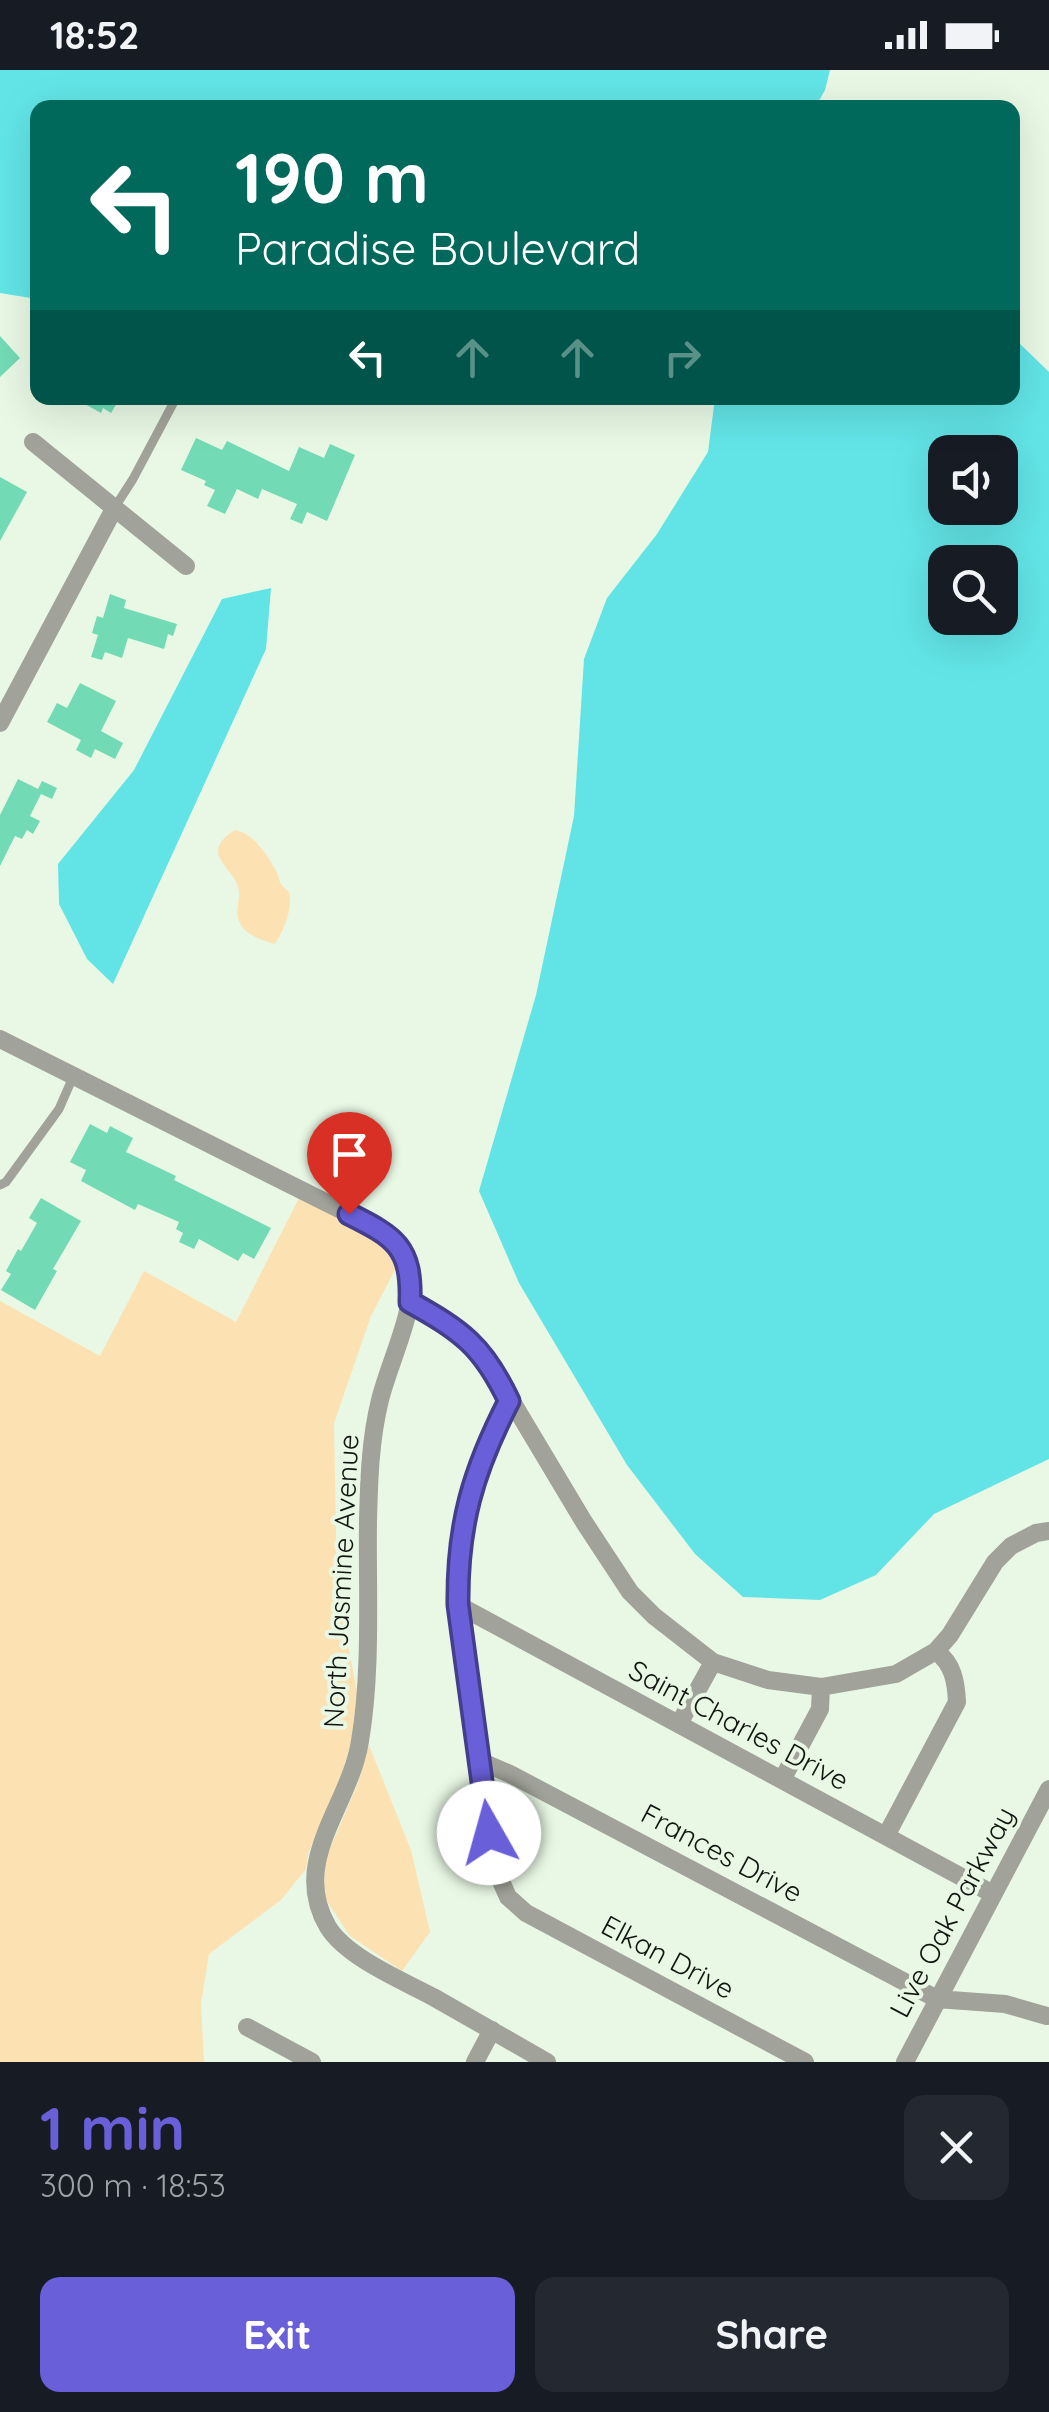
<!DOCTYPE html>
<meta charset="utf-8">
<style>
body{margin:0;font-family:Quicksand,sans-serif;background:#242831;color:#f1f3f6;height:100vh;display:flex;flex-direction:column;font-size:38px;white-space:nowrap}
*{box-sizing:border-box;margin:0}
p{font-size:32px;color:#9ea1a6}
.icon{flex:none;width:55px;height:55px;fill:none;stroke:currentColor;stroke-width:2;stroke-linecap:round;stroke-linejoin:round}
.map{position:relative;height:1992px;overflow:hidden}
.side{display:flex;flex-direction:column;background:#171b24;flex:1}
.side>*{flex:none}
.guide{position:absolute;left:30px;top:30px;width:990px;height:305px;border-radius:20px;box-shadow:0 10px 40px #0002;background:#00695c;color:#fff;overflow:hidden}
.controls{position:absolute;left:928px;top:365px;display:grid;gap:20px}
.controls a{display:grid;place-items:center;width:90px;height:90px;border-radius:20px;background:#171b24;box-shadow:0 10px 40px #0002;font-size:50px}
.pin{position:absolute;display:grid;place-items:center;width:85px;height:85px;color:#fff;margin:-102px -42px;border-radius:50% 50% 50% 0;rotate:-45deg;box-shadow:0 0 10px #0007}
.pin .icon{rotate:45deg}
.me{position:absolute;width:110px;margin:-55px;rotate:353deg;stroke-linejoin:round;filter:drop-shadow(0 0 8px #0008)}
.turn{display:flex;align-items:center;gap:35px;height:210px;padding:0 40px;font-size:45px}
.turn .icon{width:130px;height:130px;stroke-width:2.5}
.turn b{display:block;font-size:70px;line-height:85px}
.lanes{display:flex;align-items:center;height:95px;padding:0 40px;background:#0003;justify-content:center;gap:50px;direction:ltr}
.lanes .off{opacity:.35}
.round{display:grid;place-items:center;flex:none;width:105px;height:105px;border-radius:20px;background:#242831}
.headline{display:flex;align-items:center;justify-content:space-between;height:170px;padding:0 40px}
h1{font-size:60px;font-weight:800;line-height:75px;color:#695fd8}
.cta{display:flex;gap:20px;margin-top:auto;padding:20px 40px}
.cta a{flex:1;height:115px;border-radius:20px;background:#695fd8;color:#fff;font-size:40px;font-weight:800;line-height:115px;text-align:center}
.cta a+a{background:#242831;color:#f1f3f6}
.status{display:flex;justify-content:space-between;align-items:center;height:70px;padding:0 50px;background:#171b24;direction:ltr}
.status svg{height:28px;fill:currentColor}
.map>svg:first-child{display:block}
.green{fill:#fce1b2}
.water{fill:#62e4e6;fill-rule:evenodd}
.building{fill:#72dbb5}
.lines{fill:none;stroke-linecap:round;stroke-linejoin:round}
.lane{stroke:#a1a299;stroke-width:9}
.street{stroke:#a1a299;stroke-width:18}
.route-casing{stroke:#443e8c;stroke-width:25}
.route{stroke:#695fd8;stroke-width:18}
.labels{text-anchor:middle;stroke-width:8;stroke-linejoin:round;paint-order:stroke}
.street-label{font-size:28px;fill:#10150f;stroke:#e9f8e5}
</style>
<div class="status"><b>18:52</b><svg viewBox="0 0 49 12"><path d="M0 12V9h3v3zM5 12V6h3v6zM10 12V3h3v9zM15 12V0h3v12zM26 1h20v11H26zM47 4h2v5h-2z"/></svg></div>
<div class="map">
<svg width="1049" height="1992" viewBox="0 0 1049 1992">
<rect width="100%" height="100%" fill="#e9f8e5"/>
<path class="green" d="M235,760C253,763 267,784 275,799C278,804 278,809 281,814C286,821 289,818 290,828C291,843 283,862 275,874C263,870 246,866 240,853C234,843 240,832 239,821C236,797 196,785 235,760Z
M299,1128L376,1167L398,1194L371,1246L334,1353L337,1516L357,1622L351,1673L341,1706L308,1784L306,1799L281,1830L209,1884L201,1934L204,1992H0V1231L100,1286L144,1201L236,1252Z
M369,1675L411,1780L430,1862L402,1901L350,1866L326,1830L324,1819L325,1790L358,1713Z"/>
<path class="water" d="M0,0H830L825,20L815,38H38L37,229L0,223Z
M1013,267L1049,302V1389L934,1444L876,1505L820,1530L743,1527L695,1484L627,1395L519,1213L479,1121L536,925L574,746L584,589L607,528L657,464L708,382L715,328H1012ZM1000,382V438H945V382ZM1000,492V548H945V492Z
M271,518L266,579L113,914L87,889L59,834L58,794L134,700L222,529Z"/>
<path class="building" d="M0,266L20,288L0,307Z
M74,328H120L111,343L103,338L101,343Z
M196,368L222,380L227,371L289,401L299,377L324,388L330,374L355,385L327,451L307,442L302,454L290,449L297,434L262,419L258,429L237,419L225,444L207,436L215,420L204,415L206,411L181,400Z
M0,407L27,422L0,471Z
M110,524L126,530L124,538L177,554L173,566L168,564L164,579L128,568L122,588L105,582L102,590L91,587L98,565L92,563L97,546L103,548Z
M80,613L116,631L101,661L123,673L115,689L95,679L91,688L76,680L81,670L47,652L57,633L67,638Z
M18,709L38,719L42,711L57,718L52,729L41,724L30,746L40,751L33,764L27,760L22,769L15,766L0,796V745Z
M90,1054L107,1063L110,1056L133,1068L126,1082L176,1106L174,1110L271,1158L254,1189L243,1183L238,1191L199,1169L194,1179L179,1172L183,1163L176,1159L179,1152L138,1134L135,1140L81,1111L86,1100L70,1092Z
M41,1128L81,1151L53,1199L57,1201L35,1240L1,1220L11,1204L6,1201L18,1179L21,1181L37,1153L29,1148Z"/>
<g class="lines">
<path class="lane" d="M115,437L133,409L176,328
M0,1115L6,1112L59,1039L73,1007"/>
<path class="street" d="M33,372L186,496
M0,653L115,437
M0,969L377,1158C393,1170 408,1184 411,1206C416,1239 388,1296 380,1330C370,1370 369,1411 368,1451C367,1523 372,1599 360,1671C350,1736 289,1791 328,1857C347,1888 404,1911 435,1928C472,1949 510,1971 547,1992
M410,1232C439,1249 465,1264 487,1290L584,1452L630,1522L654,1546L713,1592L768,1610L821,1617L896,1604L936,1581L950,1565L995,1492L1011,1476L1036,1463L1049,1461
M509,1331C473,1401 457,1455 458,1535L489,1763L500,1809L508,1827L526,1843L805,1992
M458,1535L993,1824
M679,1654L713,1592
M480,1691L510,1704L937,1929L1005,1934L1047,1946
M782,1710L820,1639L821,1617
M886,1766L957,1632C956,1611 953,1594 936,1581
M247,1957L312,1992
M475,1992L492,1960
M905,1992L1049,1719"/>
</g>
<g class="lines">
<g class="route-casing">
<path id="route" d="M349,1144C395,1167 412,1177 410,1232C462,1261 483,1276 509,1331C473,1401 457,1455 458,1535L489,1763"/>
</g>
<use href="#route" class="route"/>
</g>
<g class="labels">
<g class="street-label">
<text transform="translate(341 1511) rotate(-87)" y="10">North Jasmine Avenue</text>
<text transform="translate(739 1655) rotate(28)" y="10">Saint Charles Drive</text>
<text transform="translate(722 1783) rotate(28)" y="10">Frances Drive</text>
<text transform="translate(952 1842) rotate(-62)" y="10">Live Oak Parkway</text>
<text transform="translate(668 1887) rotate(28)" y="10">Elkan Drive</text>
</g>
</g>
</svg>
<div class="controls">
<a><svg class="icon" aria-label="sound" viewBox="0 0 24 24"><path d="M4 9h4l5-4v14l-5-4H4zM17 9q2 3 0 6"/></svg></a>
<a><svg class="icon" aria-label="search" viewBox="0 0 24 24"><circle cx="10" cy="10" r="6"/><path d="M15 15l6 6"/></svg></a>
</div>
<div class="pin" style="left:349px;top:1144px;background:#d93025"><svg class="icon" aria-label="arrive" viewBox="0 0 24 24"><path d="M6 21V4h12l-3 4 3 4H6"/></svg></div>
<svg class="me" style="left:489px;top:1763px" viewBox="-20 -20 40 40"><circle r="19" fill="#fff"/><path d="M0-13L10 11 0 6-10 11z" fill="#695fd8"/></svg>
<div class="guide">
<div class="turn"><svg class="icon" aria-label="left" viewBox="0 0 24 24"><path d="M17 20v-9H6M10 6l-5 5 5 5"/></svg><div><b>190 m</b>Paradise Boulevard</div></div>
<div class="lanes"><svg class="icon" aria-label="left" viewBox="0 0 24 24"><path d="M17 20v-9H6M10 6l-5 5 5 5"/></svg><svg class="icon off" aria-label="ahead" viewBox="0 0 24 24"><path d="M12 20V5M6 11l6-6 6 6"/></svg><svg class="icon off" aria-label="ahead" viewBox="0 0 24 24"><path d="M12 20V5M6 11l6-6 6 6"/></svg><svg class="icon off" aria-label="right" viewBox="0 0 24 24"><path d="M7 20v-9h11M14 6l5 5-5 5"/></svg></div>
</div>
</div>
<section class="side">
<div class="headline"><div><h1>1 min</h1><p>300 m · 18:53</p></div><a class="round"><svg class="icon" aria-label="close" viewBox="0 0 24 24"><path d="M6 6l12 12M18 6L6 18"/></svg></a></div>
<div class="cta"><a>Exit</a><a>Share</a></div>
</section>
